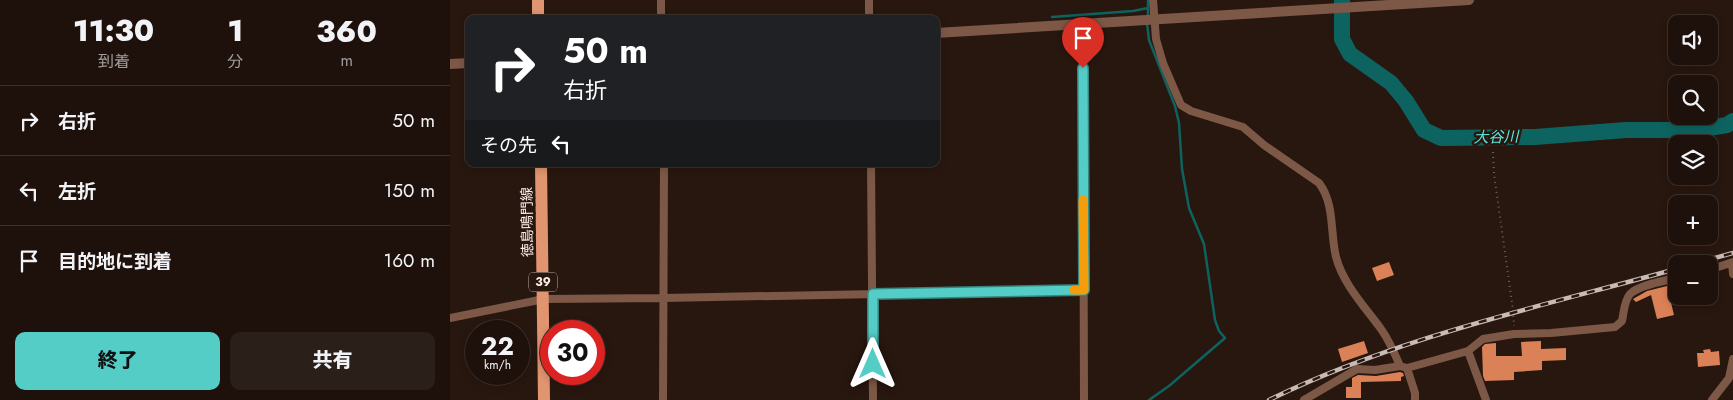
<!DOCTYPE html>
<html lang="ja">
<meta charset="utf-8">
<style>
body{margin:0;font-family:Jost,"Noto Sans JP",sans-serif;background:#2b1f19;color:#f1f3f6;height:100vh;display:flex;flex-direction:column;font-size:19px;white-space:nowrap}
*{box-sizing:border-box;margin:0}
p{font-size:16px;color:#a19d9d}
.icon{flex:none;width:28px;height:28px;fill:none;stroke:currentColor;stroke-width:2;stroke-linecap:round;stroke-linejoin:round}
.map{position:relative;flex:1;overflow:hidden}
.drawer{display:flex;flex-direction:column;background:#1e110b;width:450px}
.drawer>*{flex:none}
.hud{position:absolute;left:15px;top:15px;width:475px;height:152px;border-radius:10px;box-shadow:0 2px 8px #0003,0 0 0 1px #3c312c;background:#202124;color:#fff;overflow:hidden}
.controls{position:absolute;left:1218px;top:15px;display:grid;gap:10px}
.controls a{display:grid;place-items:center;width:50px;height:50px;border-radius:10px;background:#1e110b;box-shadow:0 2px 8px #0003,0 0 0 1px #3c312c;font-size:25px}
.speed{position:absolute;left:15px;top:320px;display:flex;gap:10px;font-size:25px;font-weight:700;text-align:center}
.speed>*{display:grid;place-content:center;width:65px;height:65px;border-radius:50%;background:#1e110b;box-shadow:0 2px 8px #0003,0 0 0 1px #3c312c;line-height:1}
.speed small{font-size:12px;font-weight:400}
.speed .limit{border:8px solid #d22;background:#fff;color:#111}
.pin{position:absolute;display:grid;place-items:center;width:42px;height:42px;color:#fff;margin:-51px -21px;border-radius:50% 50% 50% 0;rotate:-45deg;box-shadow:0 0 5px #0007}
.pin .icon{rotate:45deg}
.me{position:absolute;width:55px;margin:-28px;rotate:0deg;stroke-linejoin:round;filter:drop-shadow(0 0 4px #0008)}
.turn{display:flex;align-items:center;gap:18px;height:105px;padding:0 15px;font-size:22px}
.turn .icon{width:65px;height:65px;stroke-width:2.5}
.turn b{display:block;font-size:35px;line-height:42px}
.then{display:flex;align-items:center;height:48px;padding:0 15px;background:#0003;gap:10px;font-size:19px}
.eta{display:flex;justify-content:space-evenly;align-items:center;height:85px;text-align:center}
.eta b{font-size:30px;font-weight:800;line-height:35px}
.action{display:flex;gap:10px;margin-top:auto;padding:10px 15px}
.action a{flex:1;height:58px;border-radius:10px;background:#54cdc7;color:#111;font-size:20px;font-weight:800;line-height:58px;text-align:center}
.action a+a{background:#2b1f19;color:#f1f3f6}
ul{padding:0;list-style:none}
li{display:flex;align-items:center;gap:15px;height:70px;padding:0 15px;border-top:1px solid #3c312c}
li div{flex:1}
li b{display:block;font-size:19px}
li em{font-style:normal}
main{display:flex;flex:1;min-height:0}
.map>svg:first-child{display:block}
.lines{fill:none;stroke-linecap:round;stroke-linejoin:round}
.stream{stroke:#0d6360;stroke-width:2.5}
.river{stroke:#0d6360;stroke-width:16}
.building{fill:#db8157}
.path{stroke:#72625b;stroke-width:2;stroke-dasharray:1 4;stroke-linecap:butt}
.minor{stroke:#7d5847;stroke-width:8}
.tertiary{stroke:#7d5847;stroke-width:10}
.primary{stroke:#e19470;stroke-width:12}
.rail-casing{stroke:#c8bab4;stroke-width:4.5}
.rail{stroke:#28170f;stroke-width:2.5;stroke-dasharray:8;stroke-linecap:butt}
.route-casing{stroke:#378581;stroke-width:12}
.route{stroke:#54cdc7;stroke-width:9}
.slow{stroke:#f59e0b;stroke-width:9}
.labels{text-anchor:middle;stroke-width:5;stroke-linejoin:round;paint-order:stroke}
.shield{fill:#28170f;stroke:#bcaea8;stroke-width:1}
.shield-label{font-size:12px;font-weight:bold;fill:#fbeee9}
.street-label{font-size:14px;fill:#fbeee9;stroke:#28170f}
.water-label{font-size:15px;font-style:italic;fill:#59eae4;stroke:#28170f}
</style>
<main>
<section class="drawer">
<div class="eta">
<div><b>11:30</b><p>到着</p></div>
<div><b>1</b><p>分</p></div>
<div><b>360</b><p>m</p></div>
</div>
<ul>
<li><svg class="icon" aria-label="right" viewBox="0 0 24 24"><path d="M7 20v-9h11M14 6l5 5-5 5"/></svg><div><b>右折</b></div><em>50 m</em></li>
<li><svg class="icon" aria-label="left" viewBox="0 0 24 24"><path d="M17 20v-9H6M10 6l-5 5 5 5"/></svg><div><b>左折</b></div><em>150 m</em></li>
<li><svg class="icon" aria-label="arrive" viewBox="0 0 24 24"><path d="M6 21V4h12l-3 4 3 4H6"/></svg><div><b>目的地に到着</b></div><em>160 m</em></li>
</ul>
<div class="action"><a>終了</a><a>共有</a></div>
</section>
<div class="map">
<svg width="1283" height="400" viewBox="0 0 1283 400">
<rect width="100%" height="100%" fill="#28170f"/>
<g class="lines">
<path class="stream" d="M602,17L683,11L698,8V0
M698,17V8
M697,23L699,40L725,106L729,123L732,169L739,208L754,244L765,320L769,331L775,338L719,386L699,400"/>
<path class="river" d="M892,0V39L900,54L941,83L956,101L974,130L991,138L1085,137L1176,130H1246L1277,125L1283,121"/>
</g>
<path class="building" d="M939,262L944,275L927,281L922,268Z
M1217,286L1224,315L1207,319L1201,295L1186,302L1183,299L1197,291Z
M914,341L918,353L892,362L888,349Z
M1091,341V349L1116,348V360L1092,361V370L1064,372V380L1035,381L1033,376L1032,347L1035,344L1046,343V356H1072L1071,342Z
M1260,349L1261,352L1269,351L1270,365L1248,367L1247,353H1254L1253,350Z
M950,372L953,373L954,376L951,377V381L911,382V398H896V387H902V378L908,375L926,376Z"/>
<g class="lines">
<path class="path" d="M1043,152L1044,174L1063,310L1064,326"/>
<path class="minor" d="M211,0V19
M419,0V19
M703,0L706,39L713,63L731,105L741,111L793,127L814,145L869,183C885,204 880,233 886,257C893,284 915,307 931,329C939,340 945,354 950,366
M629,24L633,68L634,400
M421,164L423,400
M1282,263L1283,274
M1259,270L1283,262
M0,318L94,299L214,298L635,290
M1018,351L1036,400
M957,368L965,393V400
M213,400L214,164
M854,400L907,369L925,370L950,366L957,368L1018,351L1033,339L1064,334L1101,333L1165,327L1172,321C1174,312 1174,301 1180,294C1189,285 1214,281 1226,278
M1262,400L1279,378L1283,359"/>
<path class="tertiary" d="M486,33L1019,0
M0,64L19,63"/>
<path class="primary" d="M88,0V19
M91,164L94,400"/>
<g class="rail-casing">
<path id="rail" d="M1243,264L1283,253
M819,400C948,337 1089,307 1226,269"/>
</g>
<use href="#rail" class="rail"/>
</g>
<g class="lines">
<g class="route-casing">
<path id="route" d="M423,364V294L634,290L633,68"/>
</g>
<use href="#route" class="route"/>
<path class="slow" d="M624,290H634L633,200"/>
</g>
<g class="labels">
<rect class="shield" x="79" y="272.5" width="28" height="19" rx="4"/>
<g class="shield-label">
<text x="93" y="286">39</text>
</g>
<g class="street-label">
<text transform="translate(77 222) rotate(-91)" y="5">徳島鳴門線</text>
</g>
<g class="water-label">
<text transform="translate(1046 137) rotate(-1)" y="5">大谷川</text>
</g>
</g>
</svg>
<div class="controls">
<a><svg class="icon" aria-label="sound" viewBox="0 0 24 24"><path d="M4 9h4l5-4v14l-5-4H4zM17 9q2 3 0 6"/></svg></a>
<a><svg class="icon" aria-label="search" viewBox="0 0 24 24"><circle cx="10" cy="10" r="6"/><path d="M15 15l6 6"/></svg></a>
<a><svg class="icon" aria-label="layers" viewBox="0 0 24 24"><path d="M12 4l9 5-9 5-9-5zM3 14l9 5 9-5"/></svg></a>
<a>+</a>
<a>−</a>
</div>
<div class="speed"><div>22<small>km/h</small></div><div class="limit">30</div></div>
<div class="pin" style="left:633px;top:68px;background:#d93025"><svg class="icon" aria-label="arrive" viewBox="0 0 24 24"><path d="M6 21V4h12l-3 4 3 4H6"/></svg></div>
<svg class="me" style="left:423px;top:364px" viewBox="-20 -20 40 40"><path d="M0-17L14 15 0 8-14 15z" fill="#54cdc7" stroke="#fff" stroke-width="4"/></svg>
<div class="hud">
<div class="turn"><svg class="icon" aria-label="right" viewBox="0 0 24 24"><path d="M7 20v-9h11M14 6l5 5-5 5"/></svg><div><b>50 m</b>右折</div></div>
<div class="then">その先<svg class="icon" aria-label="left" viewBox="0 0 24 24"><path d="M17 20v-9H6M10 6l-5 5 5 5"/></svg></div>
</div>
</div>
</main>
